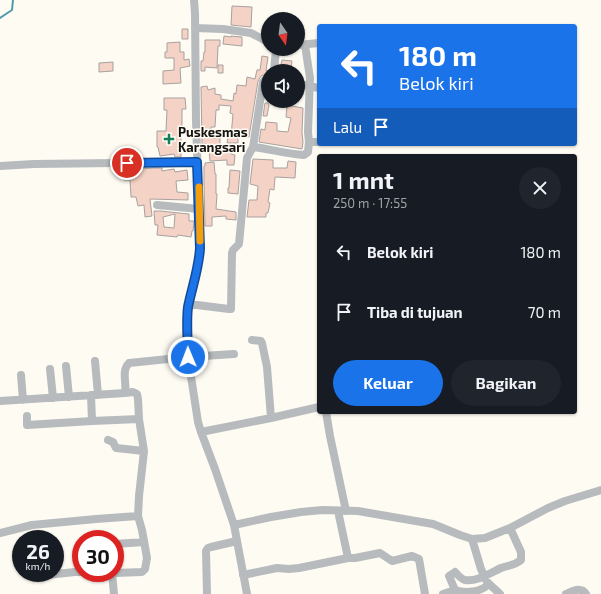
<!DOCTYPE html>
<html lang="id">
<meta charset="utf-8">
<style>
body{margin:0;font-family:"Exo 2",sans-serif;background:#20242c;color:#f1f3f6;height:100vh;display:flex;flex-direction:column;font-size:15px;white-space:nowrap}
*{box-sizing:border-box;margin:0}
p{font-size:13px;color:#9ea1a6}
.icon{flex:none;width:22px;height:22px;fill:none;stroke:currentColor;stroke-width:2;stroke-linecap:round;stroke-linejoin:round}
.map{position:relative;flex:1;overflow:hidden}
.sheet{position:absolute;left:317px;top:154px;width:260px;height:260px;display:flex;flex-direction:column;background:#171b24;border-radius:4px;box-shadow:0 1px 3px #0004}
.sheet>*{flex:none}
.top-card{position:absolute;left:317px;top:24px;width:260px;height:122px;border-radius:4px;box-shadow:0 1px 3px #0004;background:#1a73e8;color:#fff;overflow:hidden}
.needle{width:26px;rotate:166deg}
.fabs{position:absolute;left:261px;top:12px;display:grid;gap:8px}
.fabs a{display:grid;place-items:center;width:44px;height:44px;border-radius:50%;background:#171b24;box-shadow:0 1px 3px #0004;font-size:20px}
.speed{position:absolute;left:12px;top:530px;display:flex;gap:8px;font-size:20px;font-weight:700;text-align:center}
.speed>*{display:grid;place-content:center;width:52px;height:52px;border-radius:50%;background:#171b24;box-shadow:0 1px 3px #0004;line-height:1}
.speed small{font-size:10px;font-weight:400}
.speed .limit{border:6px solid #d22;background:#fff;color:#111}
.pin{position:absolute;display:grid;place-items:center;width:34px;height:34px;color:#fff;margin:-17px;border:2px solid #fff;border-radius:50%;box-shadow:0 1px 4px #0007}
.me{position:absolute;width:44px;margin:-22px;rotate:359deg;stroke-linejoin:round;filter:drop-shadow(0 0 3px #0008)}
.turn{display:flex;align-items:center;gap:14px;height:84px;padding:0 16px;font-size:18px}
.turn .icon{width:52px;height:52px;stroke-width:2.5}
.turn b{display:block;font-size:28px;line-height:34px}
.then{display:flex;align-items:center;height:38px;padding:0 16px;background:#0003;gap:8px;font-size:15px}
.round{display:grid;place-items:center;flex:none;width:42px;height:42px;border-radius:21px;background:#20242c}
.head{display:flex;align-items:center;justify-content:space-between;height:68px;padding:0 16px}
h1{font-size:24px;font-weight:700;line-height:30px}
.button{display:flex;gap:8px;margin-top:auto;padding:8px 16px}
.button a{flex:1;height:46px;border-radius:24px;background:#1a73e8;color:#fff;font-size:16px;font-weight:700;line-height:46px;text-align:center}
.button a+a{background:#20242c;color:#f1f3f6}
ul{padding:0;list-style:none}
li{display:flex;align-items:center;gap:12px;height:60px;padding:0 16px}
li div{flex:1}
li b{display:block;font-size:15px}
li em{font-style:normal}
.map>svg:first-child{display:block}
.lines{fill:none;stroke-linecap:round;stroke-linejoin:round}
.stream{stroke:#4f9daa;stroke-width:2}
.building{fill:#f4d2c6;stroke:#a9a19e;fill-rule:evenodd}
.minor{stroke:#b7bbbd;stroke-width:8}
.route-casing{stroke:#114b97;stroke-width:10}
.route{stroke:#1a73e8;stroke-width:7}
.slow{stroke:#f59e0b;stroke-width:7}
.poi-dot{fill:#127e5a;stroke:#fefbf3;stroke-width:1.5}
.labels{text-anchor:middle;stroke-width:3;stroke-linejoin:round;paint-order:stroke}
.poi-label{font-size:13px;font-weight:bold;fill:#151411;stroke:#fefbf3;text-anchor:start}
</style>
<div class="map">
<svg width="601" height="594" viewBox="0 0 601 594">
<rect width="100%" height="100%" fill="#fefbf3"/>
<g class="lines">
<path class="stream" d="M0,18L12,10L13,0"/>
</g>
<path class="building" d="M232,6L252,7L251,27L231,25Z
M182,29H188V39H182Z
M224,36L231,37V36L242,37V46L223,44Z
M205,40H220V46H218L217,68L205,67V71H201V61H203L204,52H205Z
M180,42V52H184V60L189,59L190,66L180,68L181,83L163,84V71L174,70V58H165V52H167V43Z
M262,56L268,57L266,71H268V74L261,76L258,81L249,137L238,136V143H227L228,137L231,136L233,114L230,113L231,106L219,105V110H216L215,127H211V138H220V149L232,150L231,154L235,155L234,165H227V160L210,161L209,150L206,151V144H202L201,87L207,86L208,90L215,88V94L221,95V99L233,101L234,93L236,94L237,85L246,86L247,77L255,79L257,70H260Z
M282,60L292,61L291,70L280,69Z
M113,62V71L99,72V63Z
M218,65H223V73H218Z
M164,98H185L186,109H182V126H181V157H175L174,154L160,156L158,147H157V131H166L167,110H164Z
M265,103H268L269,105L267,116H263Z
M287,105L303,108L302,132L303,142L302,149L259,142L261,129L265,130L266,122L277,123V131L288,132L291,118L286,117Z
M253,159L273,160V168H287L288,161L296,162L295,178L275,177L274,190L270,189L268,202L270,203L268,213H266V217H247L249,200H257L258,186L250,184Z
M214,162L215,174H216V194H217L216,209L236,212V220L226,219V216L212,217V226H205L204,183V166H205V163Z
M154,168H162V171L174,169L175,172L187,170L188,180L176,181L177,192L188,193V200L150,199L152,216L145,217L144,205L138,206L136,197H131L130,180H124L122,170L128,169V173L141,172V169Z
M230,170L240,171L238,194L228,193V188H229Z
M154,211H160L189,214V221H194L193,231H192L191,237L178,235L177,237L157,235L158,225H155ZM175,214L174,228L164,227L163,217Z"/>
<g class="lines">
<path class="minor" d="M194,0L195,13L196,121L200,239L199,257L189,306L187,317L188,357L198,422L201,432L215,469L234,525L247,594
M195,28L223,29L251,33L268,42
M298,45L319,43
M274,71L276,49
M298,84L319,88
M309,142H319
M253,147C270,149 287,154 304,155L308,152L309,142L308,132L310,78L305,45
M0,166L34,164L197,162
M157,205L199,209
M189,304L229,309H231L232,253L233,250L239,244L247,158L253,147L263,82L265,80L268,79
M252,340L261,341L262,343L267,367L271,418
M95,361L98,395
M66,366L69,397
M50,369L53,398
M21,375L23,400
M0,401L125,393C127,383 121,371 129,363L188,357L234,354
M326,412L330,436L346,511
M27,416V425L92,421L91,395
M92,421L139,419L138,399L137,394L133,392L125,393
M201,432L271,418L319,407
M108,440L113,442L116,448L144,451
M338,511L348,558H355L380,553L392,561L412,556L419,559L425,594
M234,525L271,517L301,512L323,510L358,511L433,524L460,535L472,539L485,538L510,528L548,508L565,501L601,490
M0,533L32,525L96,519L138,516
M472,539L481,569L487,582L500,594
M115,544L144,542
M112,573L114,594
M115,573L142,572L145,569L147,558L142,530L138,516L139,496L144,451L139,419
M243,575L277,568L289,569L299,568L348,558
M37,576L75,572H81
M455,590C466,594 481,592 489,584
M207,594L206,551L208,548L211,547L237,541
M443,594L455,590L449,576L455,572C458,575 461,579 465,580C477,582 490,573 501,568C509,565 514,566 521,560V552L510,528
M566,594C573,591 581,586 586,594"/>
</g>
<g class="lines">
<g class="route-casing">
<path id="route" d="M127,163L197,162L200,248C199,268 192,287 188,307C186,323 188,341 188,357"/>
</g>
<use href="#route" class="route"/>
<path class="slow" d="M199,187L200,241"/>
</g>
<path class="poi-dot" d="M167 133h4v4h4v4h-4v4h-4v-4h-4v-4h4z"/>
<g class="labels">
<g class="poi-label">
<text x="178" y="137">Puskesmas<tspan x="178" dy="15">Karangsari</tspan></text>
</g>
</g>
</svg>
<div class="fabs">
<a><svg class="needle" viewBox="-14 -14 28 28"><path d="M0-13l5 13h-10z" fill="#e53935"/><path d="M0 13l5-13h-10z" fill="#9ea1a6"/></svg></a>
<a><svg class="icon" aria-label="sound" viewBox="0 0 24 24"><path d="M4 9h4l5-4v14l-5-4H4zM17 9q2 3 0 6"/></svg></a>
</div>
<div class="speed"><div>26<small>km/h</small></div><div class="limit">30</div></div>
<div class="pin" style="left:127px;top:163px;background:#d93025"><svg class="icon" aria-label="arrive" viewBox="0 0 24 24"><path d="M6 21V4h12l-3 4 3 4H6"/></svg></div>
<svg class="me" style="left:188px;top:357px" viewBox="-20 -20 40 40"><circle r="17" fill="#1a73e8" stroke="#fff" stroke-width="3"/><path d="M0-11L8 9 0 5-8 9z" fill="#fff"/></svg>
<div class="top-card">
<div class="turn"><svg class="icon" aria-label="left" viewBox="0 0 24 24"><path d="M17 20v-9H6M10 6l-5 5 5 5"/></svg><div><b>180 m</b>Belok kiri</div></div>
<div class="then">Lalu<svg class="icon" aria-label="arrive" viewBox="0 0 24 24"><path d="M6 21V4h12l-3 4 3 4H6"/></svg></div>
</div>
<section class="sheet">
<div class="head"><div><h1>1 mnt</h1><p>250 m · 17:55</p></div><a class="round"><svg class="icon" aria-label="close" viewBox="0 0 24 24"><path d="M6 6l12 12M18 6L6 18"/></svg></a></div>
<ul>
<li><svg class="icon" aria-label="left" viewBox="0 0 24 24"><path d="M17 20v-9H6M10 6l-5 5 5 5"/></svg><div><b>Belok kiri</b></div><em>180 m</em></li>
<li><svg class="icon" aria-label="arrive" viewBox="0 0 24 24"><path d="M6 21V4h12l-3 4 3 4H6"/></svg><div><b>Tiba di tujuan</b></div><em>70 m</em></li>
</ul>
<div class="button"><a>Keluar</a><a>Bagikan</a></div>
</section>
</div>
